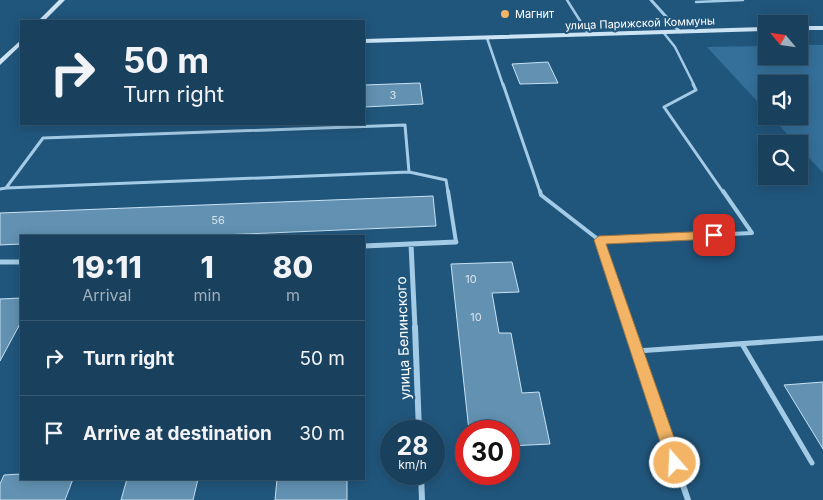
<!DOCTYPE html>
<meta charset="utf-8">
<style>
body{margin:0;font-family:Inter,sans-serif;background:#224763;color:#f1f3f6;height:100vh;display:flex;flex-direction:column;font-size:19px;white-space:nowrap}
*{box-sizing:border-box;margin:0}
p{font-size:16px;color:#9fafbc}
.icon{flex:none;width:28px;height:28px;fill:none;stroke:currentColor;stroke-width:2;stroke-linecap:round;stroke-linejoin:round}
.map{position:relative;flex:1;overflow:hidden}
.side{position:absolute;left:20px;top:235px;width:345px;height:245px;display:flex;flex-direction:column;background:#19405d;border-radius:0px;box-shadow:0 2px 12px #0003,0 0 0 1px #375972}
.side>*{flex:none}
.hud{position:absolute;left:20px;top:20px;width:345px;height:105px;border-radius:0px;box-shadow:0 2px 12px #0003,0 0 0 1px #375972;background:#19405d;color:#f1f3f6;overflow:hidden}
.needle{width:32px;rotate:299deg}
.controls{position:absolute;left:758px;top:15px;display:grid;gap:10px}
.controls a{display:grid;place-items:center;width:50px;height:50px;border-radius:0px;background:#19405d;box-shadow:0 2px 12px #0003,0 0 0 1px #375972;font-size:25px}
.speed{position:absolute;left:380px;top:420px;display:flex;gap:10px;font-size:25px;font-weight:700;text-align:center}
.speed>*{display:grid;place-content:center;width:65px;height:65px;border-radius:50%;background:#19405d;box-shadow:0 2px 12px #0003,0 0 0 1px #375972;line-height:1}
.speed small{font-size:12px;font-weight:400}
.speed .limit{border:8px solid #d22;background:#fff;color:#111}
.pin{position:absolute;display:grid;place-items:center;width:42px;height:42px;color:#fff;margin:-21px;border-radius:10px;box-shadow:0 2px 8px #0006}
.me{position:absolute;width:55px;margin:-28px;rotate:341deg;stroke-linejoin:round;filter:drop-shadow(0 0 4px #0008)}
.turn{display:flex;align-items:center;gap:18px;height:105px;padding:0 20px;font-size:22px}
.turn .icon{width:65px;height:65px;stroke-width:2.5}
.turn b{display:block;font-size:35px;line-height:42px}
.eta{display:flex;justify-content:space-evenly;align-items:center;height:85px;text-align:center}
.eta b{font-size:30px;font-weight:800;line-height:35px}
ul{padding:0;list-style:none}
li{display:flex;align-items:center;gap:15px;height:75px;padding:0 20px;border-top:1px solid #375972}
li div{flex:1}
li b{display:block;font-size:19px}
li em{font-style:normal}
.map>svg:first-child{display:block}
.green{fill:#34709a}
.building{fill:#6291b1;stroke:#c7e2f5}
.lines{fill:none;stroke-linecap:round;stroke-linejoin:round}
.lane-far3{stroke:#a3cbe6;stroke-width:2.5}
.lane-far2{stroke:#a3cbe6;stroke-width:3}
.lane-far1{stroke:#a3cbe6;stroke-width:4}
.lane{stroke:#a3cbe6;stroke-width:5}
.street-far2{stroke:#a3cbe6;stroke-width:3}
.street-far1{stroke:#a3cbe6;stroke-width:5}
.street{stroke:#a3cbe6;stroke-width:6}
.secondary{fill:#cde4f5;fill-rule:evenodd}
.route{fill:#f3b565;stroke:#9e7642}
.poi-dot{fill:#f3b565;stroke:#21567c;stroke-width:2}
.labels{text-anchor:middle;stroke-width:4.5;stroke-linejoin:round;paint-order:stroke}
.far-poi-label{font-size:11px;fill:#fff;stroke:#21567c;text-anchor:start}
.far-street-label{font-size:11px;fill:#fff;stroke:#21567c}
.number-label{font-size:11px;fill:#d8e4ec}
.street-label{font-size:14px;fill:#fff;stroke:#21567c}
</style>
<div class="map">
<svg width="823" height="500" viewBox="0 0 823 500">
<rect width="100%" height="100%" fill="#21567c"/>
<path class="green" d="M799,45H823V173L799,147V144H796L771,116H799V84H766V111L707,47L766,46V56H799Z"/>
<path class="building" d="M548,62L558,83L520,84L512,64Z
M420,83L423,104L364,107V85Z
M433,196L436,226L197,236H21V244L0,245V213Z
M512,262L519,292L492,293L499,333H511L522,393L539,392L550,444L509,446V431H469L451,264Z
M21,298V322L0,361V299Z
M823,382V449L784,385Z
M21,474V479H73L65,500H0V484L4,475Z
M127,479H198L193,500H121Z
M277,479H347V500H275Z"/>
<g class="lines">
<path class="lane-far3" d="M567,0L589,35
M696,2L743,0
M663,32L675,47L694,85
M487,38L503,85"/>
<path class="lane-far2" d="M503,84L540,192
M693,84L696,90L664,107L723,192
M405,125L409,172L6,188L43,138Z
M409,172L446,180L448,192
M0,189L6,188"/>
<path class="lane-far1" d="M448,191L456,242
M540,191L541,195L599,240L752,233L723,191"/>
<path class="lane" d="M742,344L812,463
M637,351L823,338"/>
<path class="street-far2" d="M651,0L680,32"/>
<path class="street-far1" d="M599,240L629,328
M411,244L415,328
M364,246L456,242
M0,262H21"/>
<path class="street" d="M415,327L419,431
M629,327L688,500
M421,474L422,500"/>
<path class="secondary" d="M59,0H65L44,21H38Z
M799,26H823V30H799Z
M766,27V31L364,43V39Z
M21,40V45L0,65V59Z"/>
</g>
<path class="route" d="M714,231L719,235L714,239L606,244L683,463L681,468L675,470L669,468L667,463L594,240L599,236Z"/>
<circle class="poi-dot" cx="505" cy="14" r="5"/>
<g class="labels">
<g class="far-poi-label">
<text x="515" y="18">Магнит</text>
</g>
<g class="far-street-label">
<text transform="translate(640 23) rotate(-2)" y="4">улица Парижской Коммуны</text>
</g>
<g class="number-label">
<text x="393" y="99">3</text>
<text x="218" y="224">56</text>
<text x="471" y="283">10</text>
<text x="476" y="321">10</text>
</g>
<g class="street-label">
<text transform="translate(403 338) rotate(-92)" y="5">улица Белинского</text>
</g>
</g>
</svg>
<div class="controls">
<a><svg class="needle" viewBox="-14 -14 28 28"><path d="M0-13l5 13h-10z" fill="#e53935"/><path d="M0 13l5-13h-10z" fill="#9fafbc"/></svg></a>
<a><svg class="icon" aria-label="sound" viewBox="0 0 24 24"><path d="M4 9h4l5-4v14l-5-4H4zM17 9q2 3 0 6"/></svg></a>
<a><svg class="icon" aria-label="search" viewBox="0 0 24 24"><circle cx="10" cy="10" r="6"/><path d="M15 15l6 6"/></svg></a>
</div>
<div class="speed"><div>28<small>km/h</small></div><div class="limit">30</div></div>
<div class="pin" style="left:714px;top:235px;background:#d93025"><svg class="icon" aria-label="arrive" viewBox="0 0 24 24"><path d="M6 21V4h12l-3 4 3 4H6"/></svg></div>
<svg class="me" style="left:675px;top:463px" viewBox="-20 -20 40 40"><circle r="17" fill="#f3b565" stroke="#fff" stroke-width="3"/><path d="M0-11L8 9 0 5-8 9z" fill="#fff"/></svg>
<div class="hud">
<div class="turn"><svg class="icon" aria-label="right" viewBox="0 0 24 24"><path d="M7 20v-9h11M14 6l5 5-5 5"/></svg><div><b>50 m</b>Turn right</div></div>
</div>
<section class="side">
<div class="eta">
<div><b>19:11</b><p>Arrival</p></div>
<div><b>1</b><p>min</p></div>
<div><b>80</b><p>m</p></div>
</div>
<ul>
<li><svg class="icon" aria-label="right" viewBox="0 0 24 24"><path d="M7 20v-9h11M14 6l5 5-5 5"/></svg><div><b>Turn right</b></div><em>50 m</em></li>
<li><svg class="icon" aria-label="arrive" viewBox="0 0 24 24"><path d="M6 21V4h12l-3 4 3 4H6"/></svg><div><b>Arrive at destination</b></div><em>30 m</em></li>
</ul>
</section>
</div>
